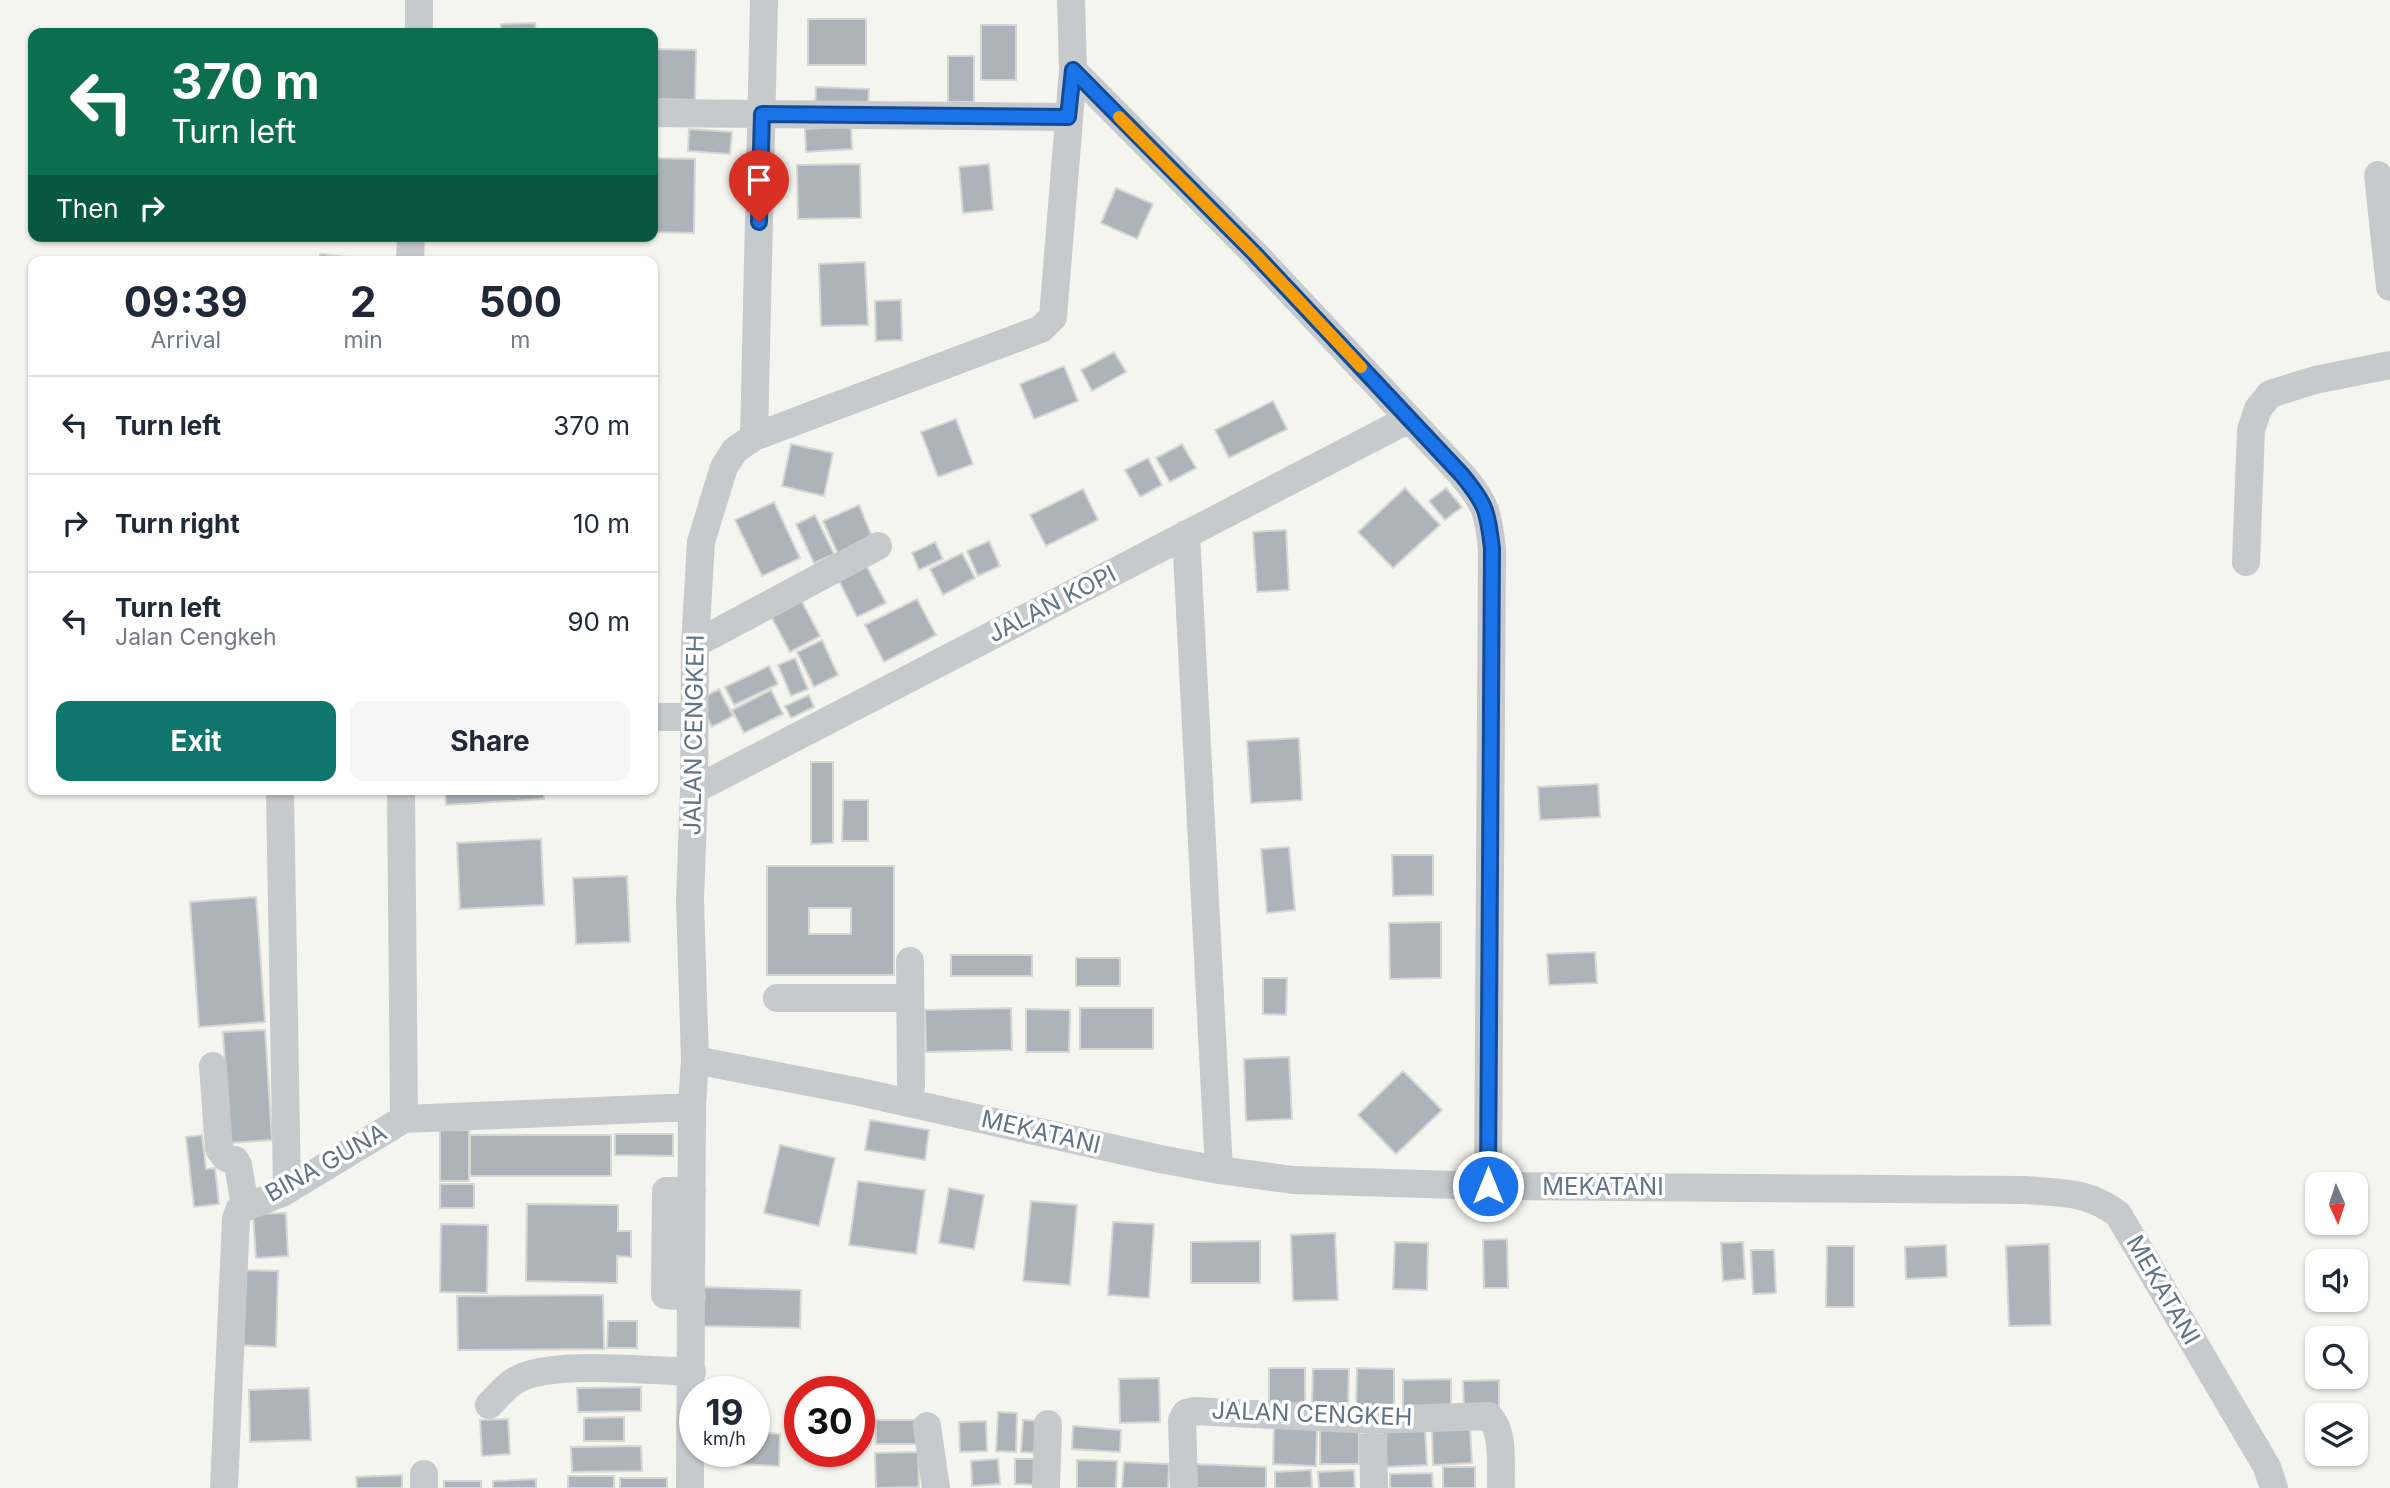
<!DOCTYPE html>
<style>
body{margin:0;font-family:Inter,sans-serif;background:#f6f6f7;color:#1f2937;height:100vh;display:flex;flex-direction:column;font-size:26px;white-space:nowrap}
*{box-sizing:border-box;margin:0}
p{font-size:23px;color:#747a83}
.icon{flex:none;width:38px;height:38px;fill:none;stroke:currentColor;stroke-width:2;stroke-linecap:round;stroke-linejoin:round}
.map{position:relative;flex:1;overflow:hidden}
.details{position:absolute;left:28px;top:256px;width:630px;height:539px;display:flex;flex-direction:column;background:#fff;border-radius:14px;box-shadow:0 2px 5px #0004}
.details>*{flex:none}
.top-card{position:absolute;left:28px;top:28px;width:630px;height:214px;border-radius:14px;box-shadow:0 2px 5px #0004;background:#0b6e4f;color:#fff;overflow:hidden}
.needle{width:46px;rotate:177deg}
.buttons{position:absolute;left:2305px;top:1172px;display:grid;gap:14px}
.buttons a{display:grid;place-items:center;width:63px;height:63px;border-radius:14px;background:#fff;box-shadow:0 2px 5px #0004;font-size:35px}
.speed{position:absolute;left:679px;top:1376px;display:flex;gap:14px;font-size:35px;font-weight:700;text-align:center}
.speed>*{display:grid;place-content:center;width:91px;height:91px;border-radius:50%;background:#fff;box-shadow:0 2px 5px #0004;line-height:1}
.speed small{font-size:18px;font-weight:400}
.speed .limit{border:10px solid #d22;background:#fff;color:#111}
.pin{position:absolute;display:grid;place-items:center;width:60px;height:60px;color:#fff;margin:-72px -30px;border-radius:50% 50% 50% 0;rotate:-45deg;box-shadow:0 0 7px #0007}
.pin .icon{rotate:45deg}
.me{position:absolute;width:77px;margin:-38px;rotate:0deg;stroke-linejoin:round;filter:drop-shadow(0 0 5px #0008)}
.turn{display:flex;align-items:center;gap:24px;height:147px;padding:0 28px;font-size:32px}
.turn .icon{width:91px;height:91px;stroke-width:2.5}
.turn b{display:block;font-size:49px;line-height:60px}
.then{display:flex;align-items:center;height:66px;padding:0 28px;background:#0003;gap:14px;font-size:26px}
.eta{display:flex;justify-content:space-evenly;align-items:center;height:119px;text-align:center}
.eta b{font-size:42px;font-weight:700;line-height:49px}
.primary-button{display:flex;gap:14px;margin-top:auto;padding:14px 28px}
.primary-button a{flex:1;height:80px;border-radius:14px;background:#0f766e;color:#fff;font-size:28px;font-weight:700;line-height:80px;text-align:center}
.primary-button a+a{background:#f6f6f7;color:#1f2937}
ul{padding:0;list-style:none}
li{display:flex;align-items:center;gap:21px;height:98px;padding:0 28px;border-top:2px solid #e0e1e3}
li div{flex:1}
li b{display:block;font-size:26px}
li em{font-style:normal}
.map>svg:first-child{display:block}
.building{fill:#acb4ba;stroke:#d6d6d3;stroke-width:2;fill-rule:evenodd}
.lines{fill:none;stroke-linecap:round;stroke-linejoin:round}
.minor{stroke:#c7cacd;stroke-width:28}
.route-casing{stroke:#114b97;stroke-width:18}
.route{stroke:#1a73e8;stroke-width:12}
.slow{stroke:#f59e0b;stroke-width:12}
.labels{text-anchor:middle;stroke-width:7;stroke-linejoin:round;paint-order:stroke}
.street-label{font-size:24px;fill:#617485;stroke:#fff}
</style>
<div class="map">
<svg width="2390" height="1488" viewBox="0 0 2390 1488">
<rect width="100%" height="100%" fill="#f5f5f0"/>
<path class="building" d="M808,19H866V65H808Z
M535,23L536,33H501V24Z
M981,25H1016V80H981Z
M653,49L696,50L695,100L653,99Z
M948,56H974V102H948Z
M816,87L869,89L868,111L815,109Z
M851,126L852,149L806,152L805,129Z
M689,129L732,132L730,154L688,151Z
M653,158L695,159L694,233L653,232Z
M860,164L861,218L798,219L797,165Z
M989,164L993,210L963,213L959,167Z
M1116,188L1153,204L1137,239L1101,223Z
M320,254L355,258V261H319Z
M865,262L868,325L821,326L819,264Z
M901,300L902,340L876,341L875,301Z
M1114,352L1126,372L1092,391L1081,370Z
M1064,366L1078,401L1034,419L1020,384Z
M1273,401L1287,429L1229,458L1215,430Z
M956,419L973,464L938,477L921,432Z
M791,444L833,453L824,496L782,486Z
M1182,444L1196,468L1170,482L1156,458Z
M1148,458L1162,485L1140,497L1125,470Z
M1405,488L1440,525L1393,568L1358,532Z
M1446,488L1462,507L1445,520L1429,501Z
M1083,489L1098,520L1046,546L1030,515Z
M774,502L800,558L762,576L735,520Z
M859,505L873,539L838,554L823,521Z
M815,515L834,554L814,563L796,524Z
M1286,530L1289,590L1257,592L1253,532Z
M989,541L1000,566L978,576L967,551Z
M935,542L943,559L919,570L912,553Z
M962,553L975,578L943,595L930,569Z
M866,565L886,603L857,617L838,579Z
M917,599L936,635L884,662L865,625Z
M801,600L820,636L790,652L771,616Z
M822,640L838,675L814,687L797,652Z
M795,658L808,689L791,696L778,665Z
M769,666L778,684L734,705L725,687Z
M719,689L733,716L712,727L699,700Z
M771,690L783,714L744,733L732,710Z
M809,695L814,707L791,718L785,706Z
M1299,738L1302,800L1251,803L1247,741Z
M811,762H833V843L811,844Z
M1598,784L1600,817L1540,820L1538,787Z
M445,789H543L544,799L446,805Z
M843,800H868V841H842Z
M541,839L544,905L460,909L457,843Z
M1289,847L1295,910L1267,913L1261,849Z
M1392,855H1433V895L1393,896Z
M767,866H894V975H767ZM809,908H851V934H809Z
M627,876L630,942L576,944L573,878Z
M256,897L265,1022L199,1027L190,902Z
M1441,922V978L1390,979L1389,923Z
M1595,952L1597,983L1549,985L1547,954Z
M951,955H1032V976H951Z
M1076,958H1120V986H1076Z
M1263,978H1287L1286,1015L1263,1014Z
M1011,1008L1012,1050L926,1052L925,1010Z
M1080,1008H1153V1049H1080Z
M1026,1009L1070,1010L1069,1052H1026Z
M265,1030L272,1140L230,1143L223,1032Z
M1289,1057L1292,1119L1246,1121L1244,1059Z
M1403,1071L1442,1110L1396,1154L1358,1115Z
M870,1120L929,1130L925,1160L865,1150Z
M440,1130H469V1181H440Z
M615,1134H673V1156L615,1155Z
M202,1135L206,1169L215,1168L219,1204L194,1207L186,1137Z
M470,1135H611V1176H470Z
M780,1145L835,1158L819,1226L764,1213Z
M858,1181L925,1190L916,1254L849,1245Z
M440,1184H474V1208H440Z
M949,1188L984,1195L974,1249L939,1243Z
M1031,1201L1077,1205L1070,1285L1023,1281Z
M527,1204L618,1205V1231H631V1257L617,1256V1283L526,1281Z
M286,1213L288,1256L256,1258L253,1214Z
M1113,1222L1154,1224L1149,1298L1108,1295Z
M441,1224L488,1225L487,1293L440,1292Z
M1335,1233L1338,1300L1293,1301L1291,1235Z
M1507,1239L1508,1288H1484L1483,1240Z
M1260,1241V1283H1191V1242Z
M1395,1242L1428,1243L1427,1290L1393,1289Z
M1743,1242L1745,1279L1723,1281L1721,1243Z
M2049,1244L2051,1325L2009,1326L2006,1246Z
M1946,1245L1947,1277L1906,1279L1905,1247Z
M1827,1246H1854V1307H1826Z
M1751,1250H1774L1776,1293L1753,1294Z
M240,1270L278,1271L276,1347L237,1345Z
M701,1287L801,1290L800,1328L700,1326Z
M603,1295L604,1349L458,1350L457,1296Z
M608,1321H637V1348H607Z
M1269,1368H1305V1404L1269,1403Z
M1357,1368L1394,1369V1407H1356Z
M1313,1369H1349L1348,1404L1312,1403Z
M1159,1378L1160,1422L1120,1423L1119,1379Z
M1451,1379V1408H1403V1380Z
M1499,1380V1407L1464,1408L1463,1381Z
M641,1387V1411L578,1412L577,1388Z
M309,1388L311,1440L250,1442L249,1390Z
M998,1412L1017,1413L1016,1452L996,1451Z
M624,1417V1441H584V1418Z
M508,1419L510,1454L482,1456L480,1420Z
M876,1420H917V1444H876Z
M1023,1420L1042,1421L1040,1453L1021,1452Z
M986,1421L987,1451L960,1452L959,1422Z
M1073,1426L1121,1430L1120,1452L1072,1449Z
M1320,1426H1359V1464H1320Z
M1274,1427L1317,1429L1316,1466L1273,1464Z
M1425,1428L1427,1465L1385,1467L1383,1430Z
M1470,1428L1472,1463L1433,1465L1432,1430Z
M754,1432L780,1434L779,1466L719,1463L720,1451H754Z
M641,1446L642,1471L572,1472L571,1447Z
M918,1452L919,1487L876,1488L875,1453Z
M998,1459L1000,1484L972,1486L971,1461Z
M1015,1459H1039L1038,1485L1015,1484Z
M1077,1460L1117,1461L1116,1488H1077Z
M1124,1462L1169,1464L1168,1488H1122Z
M1194,1464L1266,1467V1488H1193Z
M1443,1467H1475V1488H1443Z
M1311,1470L1312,1488H1275V1472Z
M1354,1470L1355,1488H1319L1318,1472Z
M1432,1473L1433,1488H1390V1474Z
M402,1475V1488H357L356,1477Z
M568,1476H614V1488H568Z
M620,1478H667V1488H620Z
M536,1479V1488H493V1481Z
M444,1481H481V1488H444Z"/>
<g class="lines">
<path class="minor" d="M419,33V0
M1073,70L1254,253L1462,475C1486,504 1488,512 1492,549L1488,1186
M653,113L1068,117
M2378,175L2390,287
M410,261L411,236
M754,437L764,0
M1186,534L1219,1170
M2246,562L2251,430L2258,409L2270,394L2315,380L2390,365
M695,644L878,546
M653,717H694
M401,789L404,1119
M694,790L1409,419
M280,792L287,1190
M777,998H910
M695,1060L860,1092L1160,1159L1219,1170L1293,1180L1488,1186L2024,1190C2061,1193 2087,1191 2118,1214L2267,1467L2274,1488
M213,1066L219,1149L226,1158L235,1160L238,1165L245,1206
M908,1103L911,1086L910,961
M692,1190L666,1191L665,1295L692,1297
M489,1405C497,1397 504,1388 513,1382C544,1359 651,1371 692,1372
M1373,1420L1374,1488
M927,1426L936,1488
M424,1474V1488
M224,1488L236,1219L239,1210L282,1193L404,1119L692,1107
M690,1488L692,1107L695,1060L690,901L694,790L695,644L701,542L724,467L735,450L754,437L1041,329L1053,317L1073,70L1071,0
M1046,1488L1048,1424
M1184,1488L1182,1420L1186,1413L1194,1411L1373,1420L1489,1416C1505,1433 1500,1465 1501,1488"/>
</g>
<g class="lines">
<g class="route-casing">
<path id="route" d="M759,222L762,114L1068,117L1073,70L1254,253L1462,475C1486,504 1488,512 1492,549L1488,1186"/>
</g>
<use href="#route" class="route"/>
<path class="slow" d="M1119,117L1254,253L1361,367"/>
</g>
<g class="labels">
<g class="street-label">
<text transform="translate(1052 604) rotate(-27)" y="8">JALAN KOPI</text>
<text transform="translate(694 735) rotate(-89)" y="8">JALAN CENGKEH</text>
<text transform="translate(1041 1132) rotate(13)" y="8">MEKATANI</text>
<text transform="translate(326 1163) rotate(-29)" y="8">BINA GUNA</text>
<text x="1603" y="1195">MEKATANI</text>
<text transform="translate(2163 1290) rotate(60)" y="8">MEKATANI</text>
<text transform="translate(1312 1414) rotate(2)" y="8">JALAN CENGKEH</text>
</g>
</g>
</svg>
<div class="buttons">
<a><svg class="needle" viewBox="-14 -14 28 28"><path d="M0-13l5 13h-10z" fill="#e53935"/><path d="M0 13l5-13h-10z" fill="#747a83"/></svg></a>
<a><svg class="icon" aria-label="sound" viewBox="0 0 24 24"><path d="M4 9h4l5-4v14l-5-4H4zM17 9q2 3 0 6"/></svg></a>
<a><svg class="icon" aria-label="search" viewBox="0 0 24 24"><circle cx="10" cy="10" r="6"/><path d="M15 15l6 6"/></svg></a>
<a><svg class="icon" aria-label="layers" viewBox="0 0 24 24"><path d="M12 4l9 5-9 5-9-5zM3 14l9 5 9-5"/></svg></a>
</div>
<div class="speed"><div>19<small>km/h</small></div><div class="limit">30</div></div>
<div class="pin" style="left:759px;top:222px;background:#d93025"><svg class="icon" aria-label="arrive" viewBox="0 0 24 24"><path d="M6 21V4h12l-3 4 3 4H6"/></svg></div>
<svg class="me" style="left:1488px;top:1186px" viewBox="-20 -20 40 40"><circle r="17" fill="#1a73e8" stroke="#fff" stroke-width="3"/><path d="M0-11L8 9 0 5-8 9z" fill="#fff"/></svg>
<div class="top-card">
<div class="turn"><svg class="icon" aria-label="left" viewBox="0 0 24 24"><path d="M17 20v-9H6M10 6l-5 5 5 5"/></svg><div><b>370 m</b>Turn left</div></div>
<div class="then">Then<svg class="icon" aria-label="right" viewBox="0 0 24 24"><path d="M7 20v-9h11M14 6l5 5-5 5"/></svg></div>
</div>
<section class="details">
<div class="eta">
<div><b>09:39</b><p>Arrival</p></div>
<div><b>2</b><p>min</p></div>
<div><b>500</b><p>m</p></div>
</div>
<ul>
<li><svg class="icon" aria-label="left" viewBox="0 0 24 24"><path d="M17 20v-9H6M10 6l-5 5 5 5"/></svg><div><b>Turn left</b></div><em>370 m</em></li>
<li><svg class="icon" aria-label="right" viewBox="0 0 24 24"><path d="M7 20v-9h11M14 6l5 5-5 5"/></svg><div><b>Turn right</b></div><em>10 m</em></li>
<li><svg class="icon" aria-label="left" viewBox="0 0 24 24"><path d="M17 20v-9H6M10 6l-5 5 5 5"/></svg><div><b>Turn left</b><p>Jalan Cengkeh</p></div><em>90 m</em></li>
</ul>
<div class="primary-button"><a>Exit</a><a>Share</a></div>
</section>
</div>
